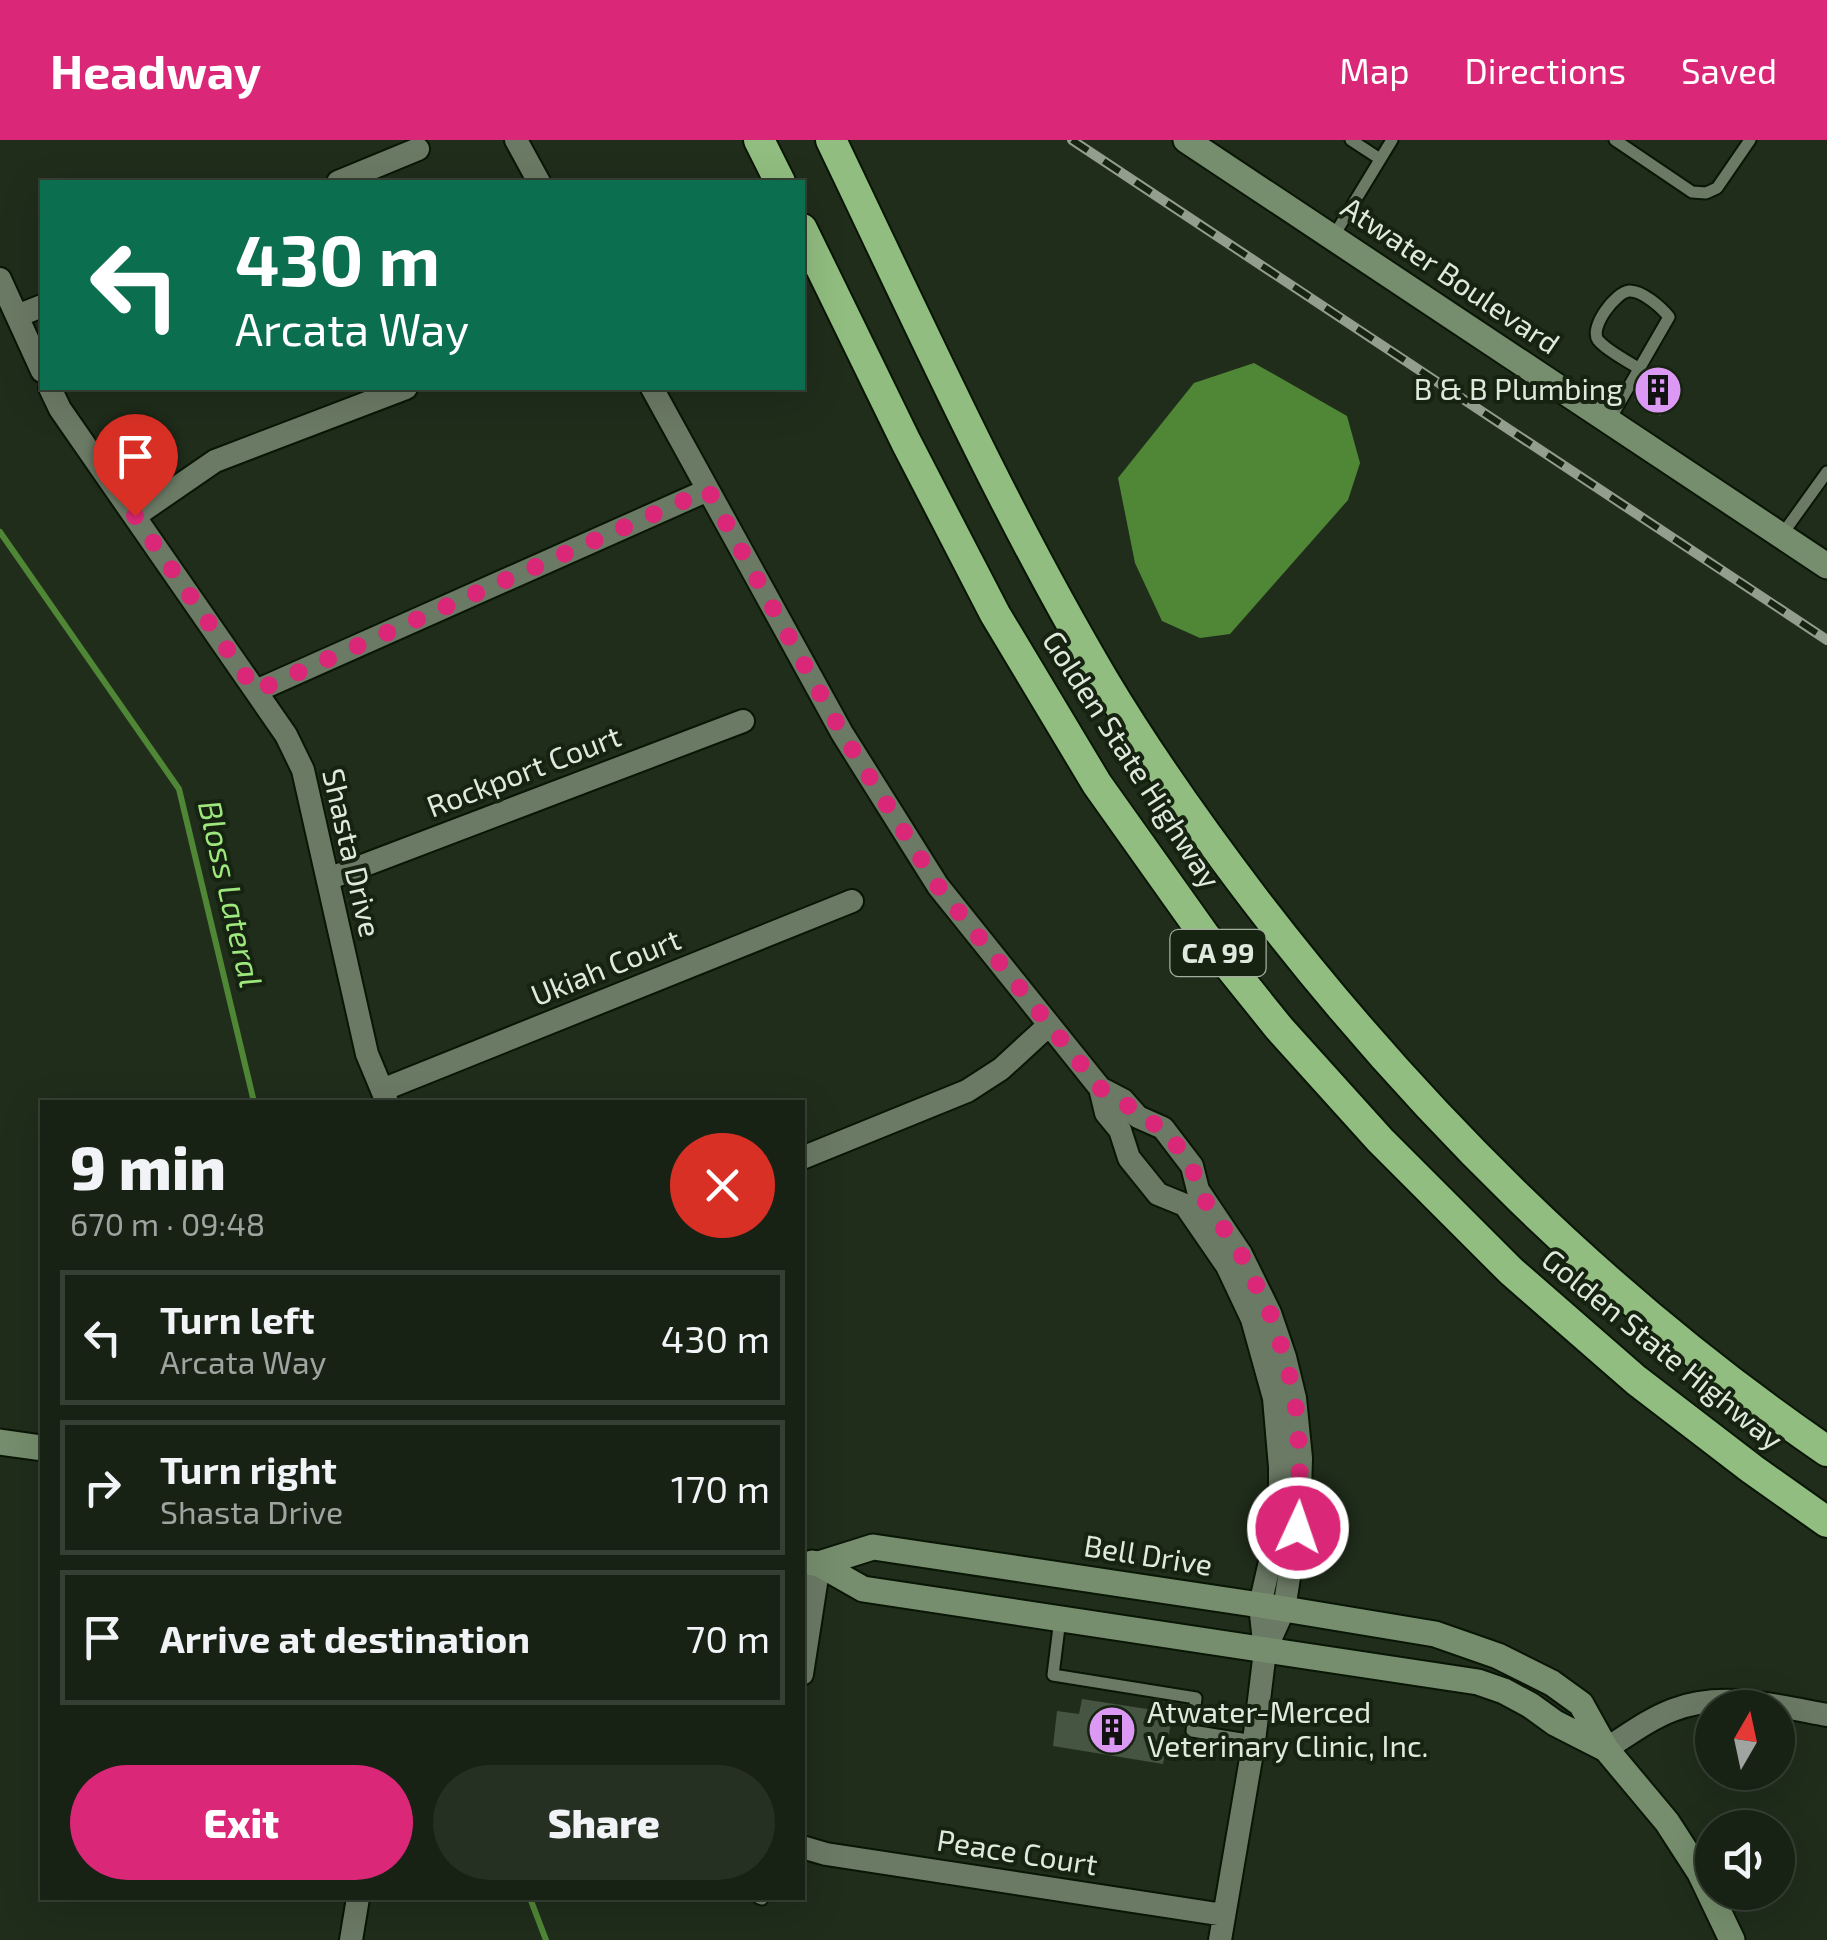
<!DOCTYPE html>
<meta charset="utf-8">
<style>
body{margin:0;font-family:"Exo 2",sans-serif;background:#252f22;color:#f1f3f6;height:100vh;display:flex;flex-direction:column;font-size:38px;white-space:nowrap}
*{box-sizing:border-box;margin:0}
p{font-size:32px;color:#9fa4a0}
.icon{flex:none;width:55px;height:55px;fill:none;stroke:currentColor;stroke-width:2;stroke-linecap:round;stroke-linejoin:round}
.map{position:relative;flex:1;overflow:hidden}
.details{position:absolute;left:40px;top:960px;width:765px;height:800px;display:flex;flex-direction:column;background:#182214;border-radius:0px;box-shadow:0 10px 40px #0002,0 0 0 2px #363f34}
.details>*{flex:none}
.guide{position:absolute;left:40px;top:40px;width:765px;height:210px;border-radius:0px;box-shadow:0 10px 40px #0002,0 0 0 2px #363f34;background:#0b6e4f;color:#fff;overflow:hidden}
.needle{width:65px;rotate:9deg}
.buttons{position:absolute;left:1695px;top:1550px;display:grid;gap:20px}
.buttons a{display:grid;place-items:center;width:100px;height:100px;border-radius:50%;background:#182214;box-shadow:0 10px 40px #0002,0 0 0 2px #363f34;font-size:50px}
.pin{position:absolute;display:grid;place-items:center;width:85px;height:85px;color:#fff;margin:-102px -42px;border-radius:50% 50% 50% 0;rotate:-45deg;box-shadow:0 0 10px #0007}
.pin .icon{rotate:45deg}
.me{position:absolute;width:110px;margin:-55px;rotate:3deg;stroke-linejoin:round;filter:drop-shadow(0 0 8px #0008)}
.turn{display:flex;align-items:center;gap:35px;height:210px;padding:0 30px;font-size:45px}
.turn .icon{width:130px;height:130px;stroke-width:2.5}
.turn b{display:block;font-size:70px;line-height:85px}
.round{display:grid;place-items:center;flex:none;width:105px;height:105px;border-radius:52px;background:#252f22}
.head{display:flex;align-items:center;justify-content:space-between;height:170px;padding:0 30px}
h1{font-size:60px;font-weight:800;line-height:75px}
.cta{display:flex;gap:20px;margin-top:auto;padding:20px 30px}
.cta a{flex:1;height:115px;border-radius:60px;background:#db2777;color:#fff;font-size:40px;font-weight:800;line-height:115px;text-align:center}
.cta a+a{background:#252f22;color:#f1f3f6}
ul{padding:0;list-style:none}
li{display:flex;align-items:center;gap:30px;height:135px;margin:0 20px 15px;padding:0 10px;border:5px solid #363f34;border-radius:0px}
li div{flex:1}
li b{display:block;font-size:38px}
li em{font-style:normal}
header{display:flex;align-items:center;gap:60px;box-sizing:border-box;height:140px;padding:0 50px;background:#db2777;color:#fff}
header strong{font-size:48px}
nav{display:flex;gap:55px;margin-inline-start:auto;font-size:35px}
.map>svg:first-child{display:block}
.water{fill:#508737}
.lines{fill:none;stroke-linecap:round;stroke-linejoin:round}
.stream{stroke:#508737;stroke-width:6}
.building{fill:#465541}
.lane-casing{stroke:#091505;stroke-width:15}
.street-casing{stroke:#091505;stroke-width:26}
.secondary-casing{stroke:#091505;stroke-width:29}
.highway-casing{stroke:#091505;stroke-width:34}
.lane{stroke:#6b7a65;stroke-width:11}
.street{stroke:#6b7a65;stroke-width:22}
.secondary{stroke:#768e6d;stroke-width:25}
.highway{stroke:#91bd80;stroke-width:30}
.rail-casing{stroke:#939e8f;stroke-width:10}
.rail{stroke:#162311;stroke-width:6;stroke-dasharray:19;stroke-linecap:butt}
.route{stroke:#db2777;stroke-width:18;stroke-dasharray:0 32.4}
.labels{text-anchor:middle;stroke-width:8;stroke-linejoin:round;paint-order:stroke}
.shield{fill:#162311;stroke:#a3aea0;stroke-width:2.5}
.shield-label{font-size:28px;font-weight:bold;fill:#e0e9dd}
.street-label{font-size:30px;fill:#e0e9dd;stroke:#162311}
.poi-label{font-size:30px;fill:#e0e9dd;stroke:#162311;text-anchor:end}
.water-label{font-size:32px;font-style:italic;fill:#9de77d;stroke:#162311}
</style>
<header>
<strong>Headway</strong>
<nav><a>Map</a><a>Directions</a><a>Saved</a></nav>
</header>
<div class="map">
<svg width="1827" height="1800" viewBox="0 0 1827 1800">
<rect width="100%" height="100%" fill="#202d1b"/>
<path class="water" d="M1254,223L1347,276L1360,323L1348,360L1230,494L1200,498L1162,481L1135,423L1118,338L1194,243Z"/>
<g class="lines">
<path class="stream" d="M0,392L179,649L254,962
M530,1758L546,1800"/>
</g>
<path class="building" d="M1657,225L1682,241L1660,276L1634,260Z
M1082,1559L1173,1573L1163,1624L1053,1606L1057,1571L1079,1574Z"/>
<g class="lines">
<g class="lane-casing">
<path id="lane" d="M1351,0L1380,19
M1615,0L1692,52L1706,53L1717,48L1750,0
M1333,97L1392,0
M1609,281L1669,177C1662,168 1642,150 1629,151C1616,152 1589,187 1598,200C1607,211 1626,220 1638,228
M1781,396L1827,332
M1060,1479L1053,1535L1196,1558L1192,1591L1254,1601
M759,1758L762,1759"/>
</g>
<g class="street-casing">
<path id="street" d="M516,0L539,42
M338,42L418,9
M0,139L42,231
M17,176L42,166
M50,248L60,269L286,595L303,630L367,914L387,962
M652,248L842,593L938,746L1100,948L1123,960L1138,977L1163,988L1192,1026L1198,1050L1241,1114L1270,1173L1285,1217L1295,1258L1301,1318L1300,1354L1297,1387L1284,1469L1265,1511
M135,376L215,321L406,248
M256,551L708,350
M328,739L743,581
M1100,948L1106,973L1120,990L1129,1018L1158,1054L1185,1065L1227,1126L1252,1179L1274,1258L1280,1327V1359L1272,1413L1260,1465L1265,1511L1254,1601L1220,1800
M382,950L852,761
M802,1018L967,951L1001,929L1049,885
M802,1534L819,1424
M1606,1609C1628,1595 1649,1579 1673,1570C1722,1551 1778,1566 1827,1575
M802,1707L826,1714L1224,1775
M351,1800L358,1758"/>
</g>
<g class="secondary-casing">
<path id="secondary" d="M1186,0L1827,426
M0,1302L42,1308
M812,1423L819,1424L863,1449L1478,1542L1504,1551L1530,1565L1555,1583L1606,1609
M819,1424L873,1407L1260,1465L1435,1494L1498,1516L1552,1543L1581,1564L1606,1609L1667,1682L1700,1733L1732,1800"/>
</g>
<g class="highway-casing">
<path id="highway" d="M759,0L780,42
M831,0C918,181 1001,366 1103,539C1149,616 1201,689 1255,760C1416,970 1608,1161 1827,1311
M802,89L906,302L995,474L1097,644L1205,796L1279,888L1380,1000L1511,1131L1636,1240L1752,1329L1827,1382"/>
</g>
<use href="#lane" class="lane"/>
<use href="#street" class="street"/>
<use href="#secondary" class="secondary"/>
<use href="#highway" class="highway"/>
<g class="rail-casing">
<path id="rail" d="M1072,0L1827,500"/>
</g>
<use href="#rail" class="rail"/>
</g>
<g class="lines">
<path class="route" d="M135,376L256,551L708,350L842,593L938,746L1100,948L1123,960L1138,977L1164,988L1192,1026L1198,1050L1241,1114L1270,1173L1285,1217L1295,1258L1300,1318L1298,1388"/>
</g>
<defs>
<g id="building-disc" transform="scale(2.5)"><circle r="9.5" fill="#dc99f4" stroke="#162311"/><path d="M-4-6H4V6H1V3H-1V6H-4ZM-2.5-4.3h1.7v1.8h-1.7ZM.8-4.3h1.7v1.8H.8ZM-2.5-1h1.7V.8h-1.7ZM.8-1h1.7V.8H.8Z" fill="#111"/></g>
</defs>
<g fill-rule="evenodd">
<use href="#building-disc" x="1658" y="250"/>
<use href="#building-disc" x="1112" y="1590"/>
</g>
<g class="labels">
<rect class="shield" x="1170.5" y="790" width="95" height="46" rx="8"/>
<g class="shield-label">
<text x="1218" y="823">CA 99</text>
</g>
<g class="street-label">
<text transform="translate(1450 136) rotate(34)" y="10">Atwater Boulevard</text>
<text transform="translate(1131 620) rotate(57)" y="10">Golden State Highway</text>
<text transform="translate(524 632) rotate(-21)" y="10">Rockport Court</text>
<text transform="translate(351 713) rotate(77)" y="10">Shasta Drive</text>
<text transform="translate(606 828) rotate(-22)" y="10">Ukiah Court</text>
<text transform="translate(1662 1210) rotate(39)" y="10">Golden State Highway</text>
<text transform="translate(1148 1416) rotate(9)" y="10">Bell Drive</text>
<text transform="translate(1017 1713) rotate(9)" y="10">Peace Court</text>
</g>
<g class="poi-label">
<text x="1623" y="260">B &amp; B Plumbing</text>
<text x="1147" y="1583" text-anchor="start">Atwater-Merced<tspan x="1147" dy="34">Veterinary Clinic, Inc.</tspan></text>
</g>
<g class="water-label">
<text transform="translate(230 754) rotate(77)" y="11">Bloss Lateral</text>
</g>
</g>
</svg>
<div class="buttons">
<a><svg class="needle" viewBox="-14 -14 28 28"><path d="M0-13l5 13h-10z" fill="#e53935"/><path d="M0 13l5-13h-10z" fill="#9fa4a0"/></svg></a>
<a><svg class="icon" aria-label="sound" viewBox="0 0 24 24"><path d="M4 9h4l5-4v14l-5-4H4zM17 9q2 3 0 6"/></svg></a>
</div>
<div class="pin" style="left:135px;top:376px;background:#d93025"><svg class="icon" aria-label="arrive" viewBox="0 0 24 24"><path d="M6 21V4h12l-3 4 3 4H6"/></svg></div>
<svg class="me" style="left:1298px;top:1388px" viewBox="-20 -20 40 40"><circle r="17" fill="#db2777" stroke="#fff" stroke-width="3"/><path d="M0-11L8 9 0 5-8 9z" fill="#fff"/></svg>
<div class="guide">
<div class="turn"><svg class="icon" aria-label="left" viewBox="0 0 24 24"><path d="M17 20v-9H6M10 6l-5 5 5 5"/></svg><div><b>430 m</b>Arcata Way</div></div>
</div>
<section class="details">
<div class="head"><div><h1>9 min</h1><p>670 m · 09:48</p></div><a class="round" style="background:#d93025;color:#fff"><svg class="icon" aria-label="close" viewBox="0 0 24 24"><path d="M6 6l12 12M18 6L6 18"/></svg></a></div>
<ul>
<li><svg class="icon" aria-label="left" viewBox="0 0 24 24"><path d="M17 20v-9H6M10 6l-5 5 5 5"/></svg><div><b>Turn left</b><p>Arcata Way</p></div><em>430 m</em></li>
<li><svg class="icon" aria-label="right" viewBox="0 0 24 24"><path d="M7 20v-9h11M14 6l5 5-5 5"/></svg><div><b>Turn right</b><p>Shasta Drive</p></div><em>170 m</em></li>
<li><svg class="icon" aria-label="arrive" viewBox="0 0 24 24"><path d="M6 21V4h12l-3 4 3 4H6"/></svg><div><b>Arrive at destination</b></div><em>70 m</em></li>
</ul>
<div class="cta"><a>Exit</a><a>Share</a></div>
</section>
</div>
